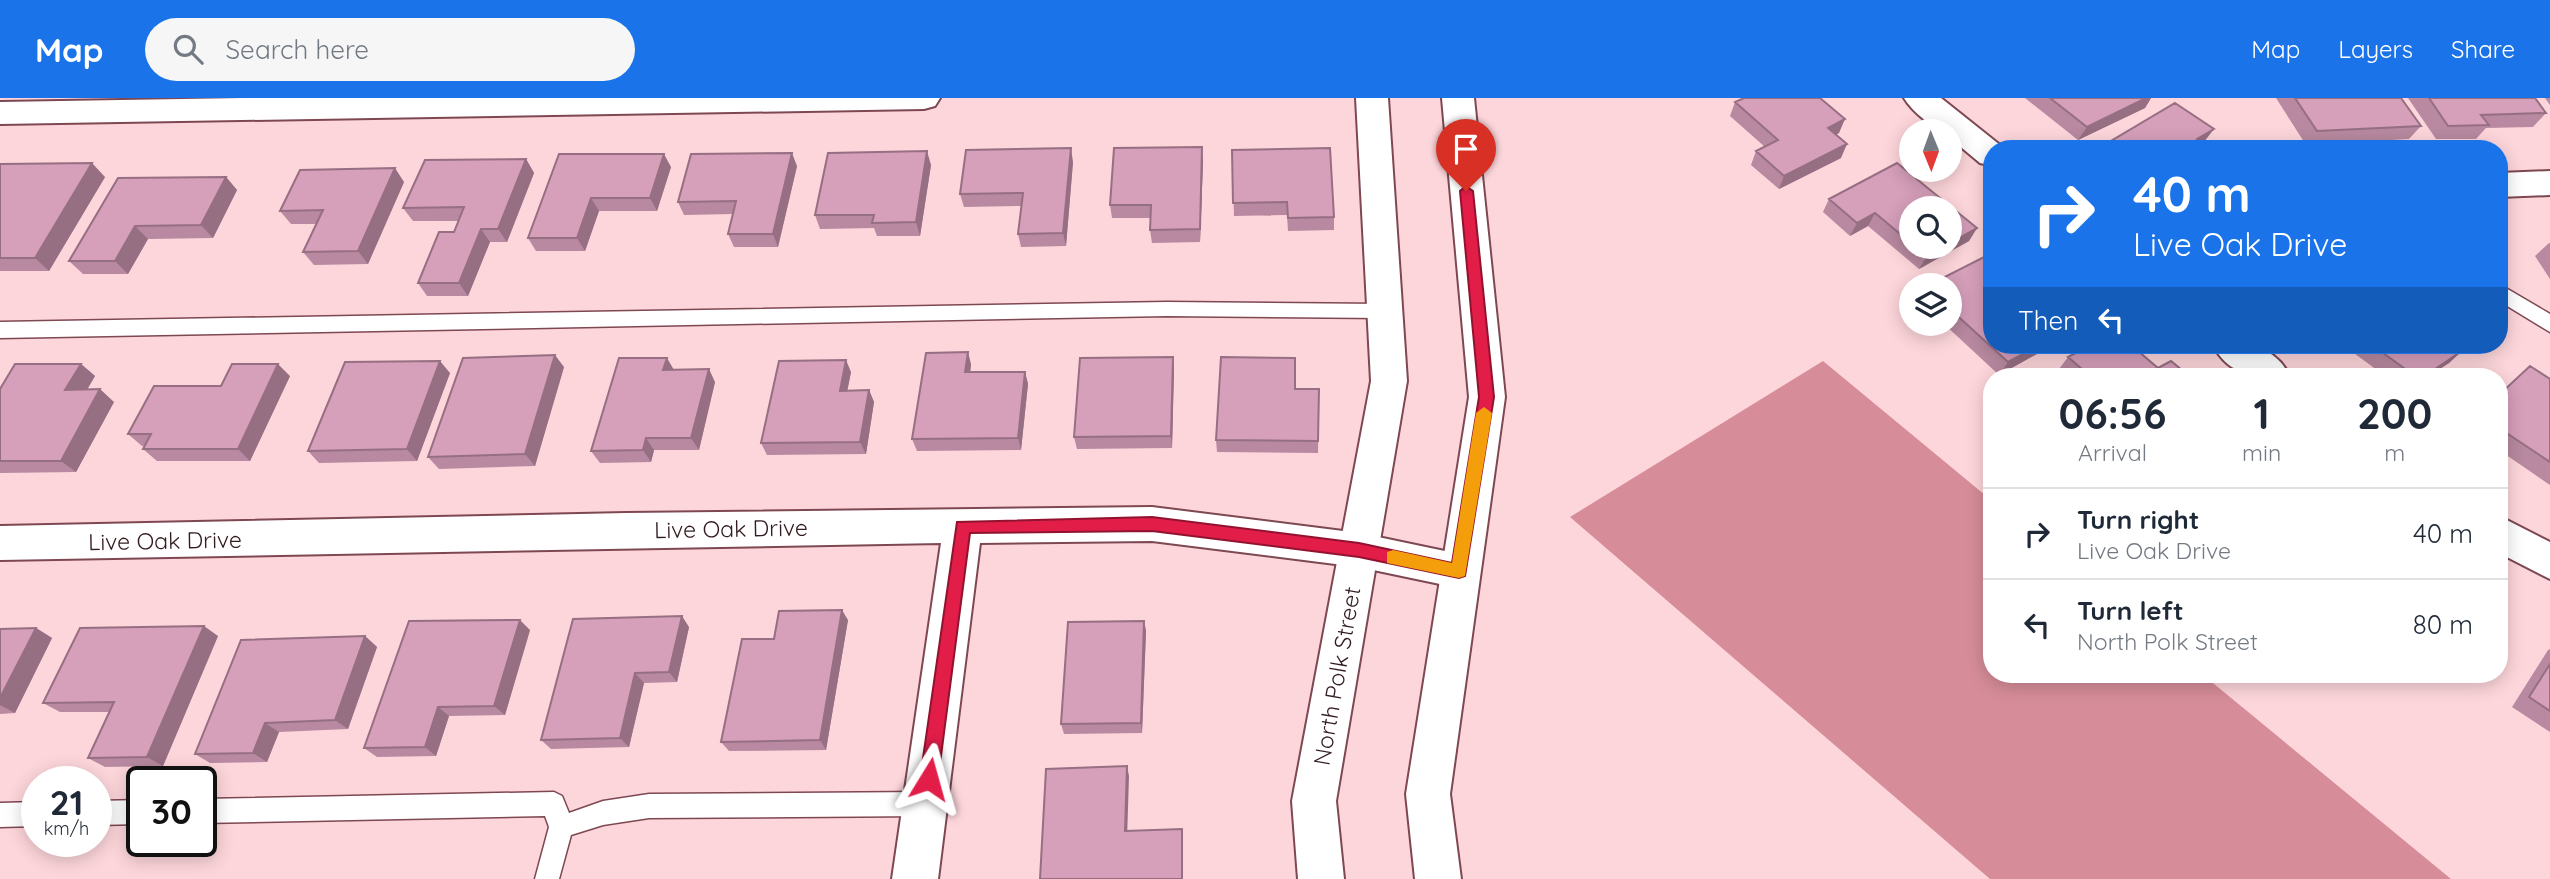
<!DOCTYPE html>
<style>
body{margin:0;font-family:Quicksand,sans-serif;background:#f6f6f7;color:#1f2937;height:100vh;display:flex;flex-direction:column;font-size:26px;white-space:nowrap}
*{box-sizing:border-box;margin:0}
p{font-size:23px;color:#747a83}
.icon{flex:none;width:38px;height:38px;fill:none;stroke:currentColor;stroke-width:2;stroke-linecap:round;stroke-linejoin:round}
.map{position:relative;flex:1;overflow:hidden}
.panel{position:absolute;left:1983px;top:270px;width:525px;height:315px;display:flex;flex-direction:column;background:#fff;border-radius:28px;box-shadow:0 4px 18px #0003}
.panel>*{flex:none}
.top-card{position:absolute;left:1983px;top:42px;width:525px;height:214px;border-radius:28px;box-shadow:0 4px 18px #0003;background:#1a73e8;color:#fff;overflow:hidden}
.needle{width:46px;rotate:179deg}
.buttons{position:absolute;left:1899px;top:21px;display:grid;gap:14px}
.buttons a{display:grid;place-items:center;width:63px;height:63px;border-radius:50%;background:#fff;box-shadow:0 4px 18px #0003;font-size:35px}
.speed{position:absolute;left:21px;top:668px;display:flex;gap:14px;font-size:35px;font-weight:700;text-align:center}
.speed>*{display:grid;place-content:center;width:91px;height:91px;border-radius:50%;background:#fff;box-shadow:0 4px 18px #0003;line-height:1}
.speed small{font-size:18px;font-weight:400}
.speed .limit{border:4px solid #111;border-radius:10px;background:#fff;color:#111}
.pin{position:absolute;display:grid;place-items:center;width:60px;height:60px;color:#fff;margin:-72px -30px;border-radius:50% 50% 50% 0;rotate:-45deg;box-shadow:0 0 7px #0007}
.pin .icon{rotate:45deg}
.me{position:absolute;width:77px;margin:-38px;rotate:8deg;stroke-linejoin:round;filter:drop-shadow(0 0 5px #0008)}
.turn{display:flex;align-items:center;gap:24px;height:147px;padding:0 35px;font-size:32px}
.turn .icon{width:91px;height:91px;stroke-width:2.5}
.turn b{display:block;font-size:49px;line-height:60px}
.then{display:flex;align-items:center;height:66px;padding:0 35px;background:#0003;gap:14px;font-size:26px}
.eta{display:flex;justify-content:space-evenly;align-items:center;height:119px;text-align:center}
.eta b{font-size:42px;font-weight:700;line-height:49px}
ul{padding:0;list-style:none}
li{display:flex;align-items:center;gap:21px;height:91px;padding:0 35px;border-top:2px solid #e0e1e3}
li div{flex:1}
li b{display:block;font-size:26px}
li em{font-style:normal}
header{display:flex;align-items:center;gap:42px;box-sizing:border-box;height:98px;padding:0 35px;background:#1a73e8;color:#fff}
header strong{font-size:33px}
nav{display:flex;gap:38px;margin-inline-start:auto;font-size:24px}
.search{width:490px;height:63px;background:#f6f6f7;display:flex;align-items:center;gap:18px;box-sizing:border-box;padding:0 24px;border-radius:38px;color:#747a83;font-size:26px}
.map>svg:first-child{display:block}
.forest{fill:#d68d99}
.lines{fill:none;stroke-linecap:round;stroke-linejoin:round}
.lane-casing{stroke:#7e4852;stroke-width:3}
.street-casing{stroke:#7e4852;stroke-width:4}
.secondary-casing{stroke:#7e4852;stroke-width:4}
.lane{fill:#fff;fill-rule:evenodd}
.street{fill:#fff;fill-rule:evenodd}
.secondary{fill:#fff;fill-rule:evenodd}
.wall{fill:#b889a0;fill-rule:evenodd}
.shaded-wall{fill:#966f82}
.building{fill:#d69fba;stroke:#966f82;stroke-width:2}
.route{fill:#e11d48;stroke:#92132f;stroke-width:2}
.slow{fill:#f59e0b}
.labels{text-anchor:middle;stroke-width:5;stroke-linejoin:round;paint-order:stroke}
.street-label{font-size:23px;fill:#331c20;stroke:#fff}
</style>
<header>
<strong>Map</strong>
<div class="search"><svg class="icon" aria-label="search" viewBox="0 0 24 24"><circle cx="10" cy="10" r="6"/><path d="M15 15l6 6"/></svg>Search here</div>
<nav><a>Map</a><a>Layers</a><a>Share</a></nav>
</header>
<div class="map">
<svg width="2550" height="781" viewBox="0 0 2550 781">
<rect width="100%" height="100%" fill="#fdd6db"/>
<path class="forest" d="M1823,263L1991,402L1992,576H2202L2451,781H1990L1570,419Z"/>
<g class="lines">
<g class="lane-casing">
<path id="lane" d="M2499,186L2550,216V234L2499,203Z
M1167,204L1383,206L1393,213L1383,220L1167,218L0,240V224Z
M554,694L562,698L569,715L603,703L649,696L925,694L933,698L937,706L933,714L925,718L649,720L603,727L571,737L559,781H535L549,729L545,718L201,725V701Z
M142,702V726L96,727V703Z
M37,704V728L0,729V705Z"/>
</g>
<g class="street-casing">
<path id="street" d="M243,0H940L935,8L924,11L0,26V4Z
M1904,0H1941L2005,51H1992V68L1980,65L1950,40V33C1934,33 1912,13 1904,0Z
M2550,73V97L2499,99V75Z
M2213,247C2245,246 2273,245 2290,278C2258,279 2230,280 2213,247Z
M1152,409L1359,435L1459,456L1473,461L1479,473L1473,485L1459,490L1359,469L1152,443L980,445L938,781H892L941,445L0,462V428L626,415Z
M2499,418L2550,444V481L2499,455Z"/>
</g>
<g class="secondary-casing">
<path id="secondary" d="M1356,0H1388L1407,283L1336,703L1344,781H1298L1292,703L1371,283Z
M1442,0H1474L1505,299L1450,696L1461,781H1415L1406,696L1469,299Z"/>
</g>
<use href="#lane" class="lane"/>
<use href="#street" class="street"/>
<use href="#secondary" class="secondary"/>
</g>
<path class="wall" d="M2025,0H2151L2145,10L2078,42Z
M2276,0H2401L2421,28L2409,41L2306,47Z
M2408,0H2535L2546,15L2533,29L2486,30L2476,41H2436Z
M2545,0H2550V7Z
M1735,4L1839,35L1835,37L1841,60L1779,91L1751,67L1756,53L1765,49L1730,18Z
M1232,52L1334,119V132L1288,133L1287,117L1234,118Z
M559,56L671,69L657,113H599L585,153H536L528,140Z
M526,61L534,75L507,144H490L468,198H427L418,185L454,134L459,123H413L403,110Z
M1203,63L1200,144L1152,145L1150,132L1151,120H1112L1110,107Z
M1073,64L1066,148L1021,149L1018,136L1021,108L964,109L960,96Z
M1897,65L1977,130L1969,143L1919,171L1868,128L1850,138L1823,114L1829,101ZM1911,110H1950V149H1911Z
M0,66L105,79L49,173H0Z
M931,67L920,138H877L874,130L820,131L815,117Z
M797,68L778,149H734L728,136L733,116L684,117L678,104Z
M226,79L237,92L213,140L148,141L128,176H83L69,163Z
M404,84L368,166L314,167L303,154L316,126H291L280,113Z
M2549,145H2550V181L2535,158Z
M1950,187L1992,247H2053L1999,277L1944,226H1950Z
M2343,247H2455L2463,252L2449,265L2429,278H2385Z
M2068,259L2158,270L2189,278H2067L2059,271Z
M81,266L95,278L87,291L114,304L76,374L0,375V291Z
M971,266L970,274H1025L1028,286L1021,352L917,353L912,341Z
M2530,268L2550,281V387L2499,352V296Z
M564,269L535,368L439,371L428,359Z
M1174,271L1172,350L1077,351L1074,339Z
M674,272L715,284L699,352H654L651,364L600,365L591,353Z
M851,274L847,292H869L874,304L866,356L767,357L761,345Z
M450,275L417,363L319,365L308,353Z
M290,278L250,363H157L143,351L145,348H142L128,336L221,288Z
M1295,291H1319L1318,355L1217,354L1216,342Z
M848,522L826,652L729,653L721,644L774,541Z
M1144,523L1146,533L1142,635L1064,636L1061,626Z
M689,529L677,584L644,585L629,649L551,651L541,642Z
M36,530L52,540L15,615L0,616V531Z
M530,532L505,617L449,618L436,658L377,659L364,650Z
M218,538L163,668L105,669L88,660L109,614H60L43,605Z
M365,538L377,549L348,631L279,634L267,664L210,665L195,656Z
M2550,551V634L2512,609L2548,552Z"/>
<path class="shaded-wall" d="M2146,0H2151L2145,10L2078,42L2087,29Z
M1845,21L1839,35L1822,44L1828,30Z
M2214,31L2204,44L2193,51L2197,41Z
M1847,46L1841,60L1779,91L1784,78Z
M1202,49L1203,63L1200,144V131Z
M1071,50L1073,64L1066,148L1063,135Z
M927,53L931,67L920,138L916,124Z
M792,55L797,68L778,149L773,136Z
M664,56L671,69L657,113L650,100Z
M526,61L534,75L507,144L498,131Z
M92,65L105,79L49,173L35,160Z
M395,70L404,84L368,166L358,153Z
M226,79L237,92L213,140L201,127Z
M591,100L599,113L585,153L577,140Z
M1875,115L1868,128L1850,138L1857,125Z
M135,128L148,141L128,176L115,163Z
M1977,130L1969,143L1919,171L1927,158L1943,149H1950V145Z
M481,131L490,144L468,198L459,185Z
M2040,247H2053L1999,277L2008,264Z
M2463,252L2449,265L2429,278H2425Z
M968,254L971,266L969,287L965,274Z
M555,257L564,269L535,368L525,356Z
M1173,259L1174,271L1172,350L1171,338Z
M667,260L674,272H663Z
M846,262L851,274L845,305L840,293Z
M440,263L450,275L417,363L407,351Z
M81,266L95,278L80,304L65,292Z
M278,266L290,278L250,363L238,351Z
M709,271L715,284L699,352L691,340Z
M1025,274L1028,286L1021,352L1018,340Z
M100,291L114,304L76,374L61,363Z
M869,292L874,304L866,356L860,344Z
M646,340L654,352L651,364L643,352Z
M842,512L848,522L826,652L820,642Z
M682,518L689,529L677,584L669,574Z
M520,522L530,532L505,617L494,608Z
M1144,523L1146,533L1142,635L1141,625Z
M204,528L218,538L163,668L147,659Z
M36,530L52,540L15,615L0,607V600Z
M365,538L377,549L348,631L335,622Z
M635,575L644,585L629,649L620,640Z
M438,609L449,618L436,658L425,649Z
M265,625L279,634L267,664L253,655Z
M1127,668L1129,678L1127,742L1125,733Z
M1182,731L1183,740V781H1182Z"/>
<path class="building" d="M1744,0H1820L1845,21L1828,30L1847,46L1784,78L1756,53L1778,42L1735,4Z
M2050,0H2146L2087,29Z
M2295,0H2401L2421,28L2317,33Z
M2429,0H2535L2546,15L2481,17L2489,27L2448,28Z
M2175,5L2214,31L2197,41L2212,51H2112L2106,46Z
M1202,49L1200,131L1150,132L1151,107H1110L1114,50Z
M1071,50L1063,135L1018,136L1023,95L960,96L966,52Z
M1330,50L1334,119L1288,120L1287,104L1233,105L1232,52Z
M927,53L916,124L872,125L874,117H815L828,55Z
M792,55L773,136H728L736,103L678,104L691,56Z
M559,56H664L650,100H591L577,140H528Z
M526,61L498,131H481L459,185H418L439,134H454L464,109L403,110L425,62Z
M92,65L35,160H0V66Z
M1897,65L1977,130L1950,145V110H1911V145L1875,115L1857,125L1829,101Z
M395,70L358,153L303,154L323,112L280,113L300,72Z
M226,79L201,127L135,128L115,163H69L118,80Z
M1916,149H1943L1927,158Z
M1992,155V247H2040L2008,264L1950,211V187H1929Z
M2091,247H2131L2158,270L2171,263L2189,278H2090L2068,259Z
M2372,247H2455L2463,252L2425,278H2415Z
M968,254L965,274H1025L1018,340L912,341L926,255Z
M555,257L525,356L428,359L463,260Z
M1173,259L1171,338L1074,339L1080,260Z
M1221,259L1295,260V291H1319L1318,343L1216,342Z
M619,260H667L663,272L709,271L691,340H646L643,352L591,353Z
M846,262L840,293L869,292L860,344L761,345L779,263Z
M440,263L407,351L308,353L345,264Z
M15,266H81L65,292L100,291L61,363H0V291Z
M232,266H278L238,351H143L151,336H128L154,288H221Z
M2530,268L2550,281V364L2499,330V297Z
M842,512L820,642L721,644L742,541H774L779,513Z
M682,518L669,574L635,575L620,640L541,642L573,521Z
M520,522L494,608L438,609L425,649L364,650L409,523Z
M1144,523L1141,625L1061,626L1068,524Z
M204,528L147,659L88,660L114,604L43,605L80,530Z
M36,530L0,600V531Z
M365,538L335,622L265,625L253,655L195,656L241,542Z
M2550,566V613L2529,599Z
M1127,668L1125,733L1182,731V781H1040L1046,671Z"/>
<path class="route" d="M1466,88L1473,93L1494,299L1465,478L1459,480L1359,459L1152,433L970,435L938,681L935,687L929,690L922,687L920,681L957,424L1152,419L1359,445L1452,465L1479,299L1460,93Z"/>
<path class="slow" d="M1484,309L1492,315L1465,478L1459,480L1387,465V454L1393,452L1452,465L1476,315Z"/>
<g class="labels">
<g class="street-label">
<text transform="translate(731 431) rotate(-1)" y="8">Live Oak Drive</text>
<text transform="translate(165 443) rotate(-1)" y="8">Live Oak Drive</text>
<text transform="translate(1337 578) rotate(-80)" y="8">North Polk Street</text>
</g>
</g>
</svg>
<div class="buttons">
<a><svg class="needle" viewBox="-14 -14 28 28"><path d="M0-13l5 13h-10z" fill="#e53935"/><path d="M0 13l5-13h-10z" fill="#747a83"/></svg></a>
<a><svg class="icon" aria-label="search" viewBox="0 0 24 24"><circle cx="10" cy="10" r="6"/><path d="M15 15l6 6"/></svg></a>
<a><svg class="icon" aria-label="layers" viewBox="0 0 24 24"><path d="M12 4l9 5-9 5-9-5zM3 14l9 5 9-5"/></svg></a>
</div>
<div class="speed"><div>21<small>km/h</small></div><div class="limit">30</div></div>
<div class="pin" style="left:1466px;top:93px;background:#d93025"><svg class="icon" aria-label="arrive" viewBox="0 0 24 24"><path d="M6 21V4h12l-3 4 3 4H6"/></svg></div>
<svg class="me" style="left:929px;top:681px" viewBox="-20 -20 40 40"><path d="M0-17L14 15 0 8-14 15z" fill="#e11d48" stroke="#fff" stroke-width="4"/></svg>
<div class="top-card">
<div class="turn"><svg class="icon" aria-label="right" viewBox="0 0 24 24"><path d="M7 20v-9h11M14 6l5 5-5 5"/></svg><div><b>40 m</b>Live Oak Drive</div></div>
<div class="then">Then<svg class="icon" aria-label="left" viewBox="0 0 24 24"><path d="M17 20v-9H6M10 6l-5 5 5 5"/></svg></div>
</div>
<section class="panel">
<div class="eta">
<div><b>06:56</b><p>Arrival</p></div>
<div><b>1</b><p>min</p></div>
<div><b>200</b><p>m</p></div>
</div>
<ul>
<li><svg class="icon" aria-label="right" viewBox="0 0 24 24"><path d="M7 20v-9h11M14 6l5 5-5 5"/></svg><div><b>Turn right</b><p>Live Oak Drive</p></div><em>40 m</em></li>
<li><svg class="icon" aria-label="left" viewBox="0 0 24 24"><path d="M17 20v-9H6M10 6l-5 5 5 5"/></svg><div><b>Turn left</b><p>North Polk Street</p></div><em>80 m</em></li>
</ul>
</section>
</div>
